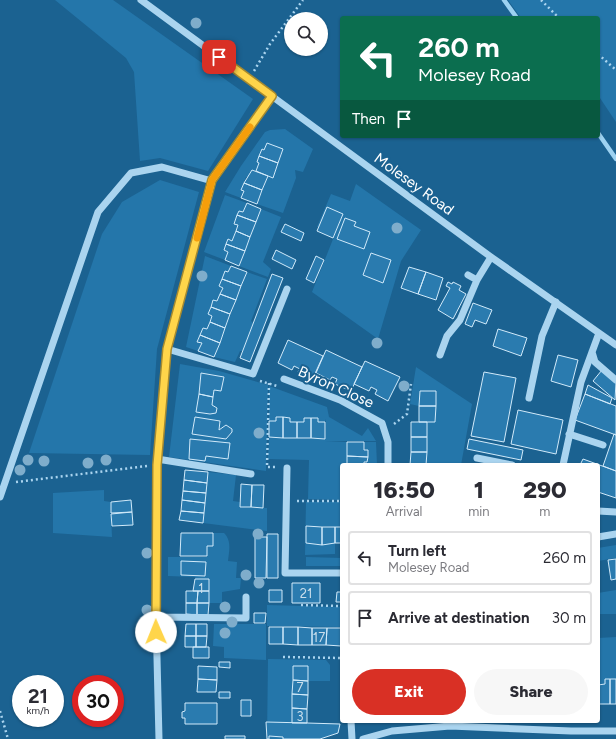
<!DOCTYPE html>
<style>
body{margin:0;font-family:Figtree,sans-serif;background:#f7f7f7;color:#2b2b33;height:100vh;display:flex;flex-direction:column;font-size:15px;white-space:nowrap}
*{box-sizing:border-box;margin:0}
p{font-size:13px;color:#7c7c81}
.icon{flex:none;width:22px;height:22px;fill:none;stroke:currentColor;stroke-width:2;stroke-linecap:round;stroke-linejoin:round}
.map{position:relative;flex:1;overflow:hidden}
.drawer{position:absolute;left:340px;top:463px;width:260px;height:260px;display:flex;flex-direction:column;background:#fff;border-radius:4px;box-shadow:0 1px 3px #0004}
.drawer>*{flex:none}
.guide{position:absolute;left:340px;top:16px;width:260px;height:122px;border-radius:4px;box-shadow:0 1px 3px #0004;background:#0b6e4f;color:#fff;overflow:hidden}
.buttons{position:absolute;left:284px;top:12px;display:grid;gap:8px}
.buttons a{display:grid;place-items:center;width:44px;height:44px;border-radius:50%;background:#fff;box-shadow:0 1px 3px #0004;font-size:20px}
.speed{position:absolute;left:12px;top:675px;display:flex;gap:8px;font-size:20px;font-weight:700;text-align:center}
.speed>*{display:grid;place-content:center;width:52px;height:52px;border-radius:50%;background:#fff;box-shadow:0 1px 3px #0004;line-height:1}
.speed small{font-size:10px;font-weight:400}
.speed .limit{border:6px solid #d22;background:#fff;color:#111}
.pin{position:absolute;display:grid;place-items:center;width:34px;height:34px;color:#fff;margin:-17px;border-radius:8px;box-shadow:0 2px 6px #0006}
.me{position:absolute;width:44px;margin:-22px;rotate:359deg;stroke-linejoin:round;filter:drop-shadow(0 0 3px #0008)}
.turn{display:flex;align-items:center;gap:14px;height:84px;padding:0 12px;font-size:18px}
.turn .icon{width:52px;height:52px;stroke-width:2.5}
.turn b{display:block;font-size:28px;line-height:34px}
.then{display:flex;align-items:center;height:38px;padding:0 12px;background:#0003;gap:8px;font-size:15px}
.eta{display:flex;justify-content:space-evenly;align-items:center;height:68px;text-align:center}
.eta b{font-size:24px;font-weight:800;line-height:28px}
.action{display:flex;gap:8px;margin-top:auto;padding:8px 12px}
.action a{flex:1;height:46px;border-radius:24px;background:#d93025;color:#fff;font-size:16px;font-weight:800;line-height:46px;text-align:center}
.action a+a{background:#f7f7f7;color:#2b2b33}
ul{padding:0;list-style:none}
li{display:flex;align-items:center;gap:12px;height:54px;margin:0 8px 6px;padding:0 4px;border:2px solid #e1e1e2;border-radius:4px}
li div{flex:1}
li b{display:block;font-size:15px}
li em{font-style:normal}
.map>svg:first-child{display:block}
.green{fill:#2476aa;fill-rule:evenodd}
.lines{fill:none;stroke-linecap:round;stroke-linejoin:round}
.stream{stroke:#9dd2f1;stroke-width:4.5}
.building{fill:#2a7baf;stroke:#d1eafa}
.path{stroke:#aad4ef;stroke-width:2.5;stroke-dasharray:2 3;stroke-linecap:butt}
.minor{stroke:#aad4ef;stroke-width:7}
.tree{fill:#7fadcb}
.route-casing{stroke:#a68a30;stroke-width:10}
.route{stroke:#ffd54a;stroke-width:7}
.slow{stroke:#f59e0b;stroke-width:7}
.labels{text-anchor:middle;stroke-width:4;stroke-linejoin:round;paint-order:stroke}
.number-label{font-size:13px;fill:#cadeeb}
.street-label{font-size:15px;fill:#fff;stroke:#1b6291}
</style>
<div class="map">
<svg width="616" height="739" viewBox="0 0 616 739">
<rect width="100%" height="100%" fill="#1b6291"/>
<path class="green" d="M55,0H113L253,99L208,171L160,158L140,161L134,72L126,58Z
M508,0H616V122L598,95V18H521Z
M285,129L313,149L303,172L295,170L296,178L283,213L257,204L268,176L273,177L283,150L267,143L264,150L262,149L257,162L259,163L256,171L252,170L249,177H246L241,190L244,191L241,198L225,192L241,166L265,132L270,130Z
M160,180L199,192L157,349L150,455L29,453L102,234L122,202Z
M356,184L421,230L401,261L378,339L312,292L343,214L319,227H317L331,194L350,201Z
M225,195L247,203L243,212L239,211L234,224L238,225L232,241L228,239L224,250L228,252L225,260L204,252Z
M261,209L281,217L263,262L271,269L268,277L239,266Z
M205,256L231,266L228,272L225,271L219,286L223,288L217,301L213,300L208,314L212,316L207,329L203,328L197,342L202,343L198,351L186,347Z
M247,272L267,279L251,321L253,323L243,351H240L235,362L214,357Z
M180,364L219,371L268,385L266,471L169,457ZM201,373L224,377L221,390H214L213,397L199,394ZM195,417L220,421L219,430L226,425L232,429V432L226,439L193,434Z
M416,367L472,404L461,465H426L427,422H435L436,392L420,391L419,406L410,404Z
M269,386L327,407L329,417L362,436L368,428L376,441H325L347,442V465H342V500L308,499L309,460L268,459L269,437L325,439L326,419L325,422H318V418H304V422H290V418L277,417L276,421H269Z
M364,442H376L377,465H364V462H367C368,455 364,450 364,442Z
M208,472L236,475L233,501L240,502V507L267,508V531L203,523Z
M104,490V501L111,502V513H109L111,514L112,537L53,533V493Z
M306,502H342V527L307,526L316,545L335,543V554L305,555Z
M213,533H224C232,541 229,551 228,561L237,562L236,578H241L240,589L222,592V603H209L195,577L168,576V557H207V546H213Z
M616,545V558L598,561V548Z
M306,557L342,558V566H306Z
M616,590V614H598V593Z
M267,605L339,607L342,605V627L267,626Z
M214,624H266V660L224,658V647L213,646Z
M616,637V679L605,684L598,685V638Z
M268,659L326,660L330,665V681H308V666H293L292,737L307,723L340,724L338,733L320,739H267Z"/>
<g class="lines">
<path class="stream" d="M504,0L517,18
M598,133L616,159"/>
</g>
<path class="building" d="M267,143L283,149L278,163L259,156L262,149L264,150Z
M259,156L278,163L273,178L256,171L259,163L257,162Z
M252,170L268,176L262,190L244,183Z
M244,183L262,190L257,204L241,198L244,191L241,190Z
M247,203L261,209L256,222L237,215L239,211L243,212Z
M327,207L343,214L333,238L317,231Z
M237,215L256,222L250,237L236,231L238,225L234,224Z
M345,218L356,222L354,226L370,232L364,249L337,239Z
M285,224L304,233L301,241L281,232Z
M236,231L250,237L245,251L226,244L228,239L232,241Z
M226,244L245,251L239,266L225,260L228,252L224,250Z
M276,250L296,260L292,269L272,259Z
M371,253L391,260L383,283L363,275Z
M316,256L324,260L314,283L306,279Z
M231,266L247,272L241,286L222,279L225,271L228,272Z
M409,267L426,272L418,294L401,288Z
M426,272L443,278L436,300L418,294Z
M272,274L283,278L250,362L240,358Z
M222,279L241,286L236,300L220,294L223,288L219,286Z
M448,282L452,284L453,282L461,286L459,290L466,294L453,319L438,310L450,288L446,286Z
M220,294L236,300L230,314L211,307L213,300L217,301Z
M473,303L492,310L486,324L475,320L472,327L465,324Z
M211,307L230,314L225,328L210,322L212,316L208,314Z
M210,322L225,328L220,343L200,335L203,328L207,329Z
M498,329L527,338L521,356L493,346Z
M200,335L220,343L214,357L198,351L202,343L197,342Z
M288,340L323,356L313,378L298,372L300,369L294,366L292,370L278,363Z
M326,350L362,367L351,391L335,384L337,379L332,377L330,380L316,373Z
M558,355L578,360L571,387L551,381Z
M365,361L400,377L388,401L375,394L377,390L371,387L369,391L354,384Z
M602,370L616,382L615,400L593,381Z
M484,372L516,378L504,442L471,436Z
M201,373L224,377L221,391L214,390L213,397L199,394Z
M588,385L612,398L610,404L585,394Z
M420,391H436V406H419Z
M199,394L213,397L212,405L217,408L216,413L210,414L196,412Z
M585,394L616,406V435L575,420Z
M419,406H436L435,422H419Z
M518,410L563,420L556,454L511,444Z
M195,417L220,421L219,430L226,425L232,429V432L226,439L192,434Z
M276,417H283V438L269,437V421H276Z
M283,417L290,418V422H297V438H283Z
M304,418H311V438H297V422H304Z
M311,418H318V422H325V439L311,438Z
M411,422H427V437H411Z
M614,434L616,435V471L603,466Z
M411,437H427V452H411Z
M190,439L230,443L228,459L206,456L205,461L189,459Z
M469,439L523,450L521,460L467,449Z
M347,442H364V450H368V457L347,456Z
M411,452H427L426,465H410Z
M347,456L368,457L367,462H364V465H347Z
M583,459L616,471V498L598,492V465H580Z
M185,470L208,472L207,483L184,480Z
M184,480L207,483L206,493L183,491Z
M241,484L252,485L251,507H240Z
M252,485H264L263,508L251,507Z
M183,491L206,493L205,503L182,500Z
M131,500L132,512L111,513V502Z
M182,500L205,503L204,513L181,511Z
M181,511L204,513L203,523L179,520Z
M132,512L133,525L112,526L111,514Z
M306,526L322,527V545L306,543Z
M322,527H335V543L322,545Z
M335,527H342V546L341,543H335Z
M181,533H213V546H207V556H180Z
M267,534H278V578H267Z
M255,537H267L266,578H255Z
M616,559V579L611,580L608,560Z
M181,561L206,562L205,576L181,575Z
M195,579H209V591H193Z
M292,583H320V603H292Z
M269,590H282V602H269Z
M186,591H198L197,603H186Z
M198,591H209V603H197Z
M337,592H342V602H336Z
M186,603H197V615L186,614Z
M197,603H209L208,615H197Z
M254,613H266L265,623H254Z
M186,624H196V636H185Z
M196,624H207V636H196Z
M269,627H283V644H269Z
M283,627H298V645L283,644Z
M298,627L312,628V645H298Z
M312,628H327L326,645H312Z
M327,628H341V646L326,645Z
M185,636H196V647H185Z
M196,636H207L206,647H196Z
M193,647H209V658H193Z
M219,662H230V668L219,667Z
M198,666L217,667V680L198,679Z
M293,666H308V681L293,680Z
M198,679L217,680L216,692H197Z
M605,679H610V704H598V685L605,684Z
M610,679H616V704H610Z
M293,680L308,681V695L292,694Z
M219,692H230V698H219Z
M292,694L308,695L307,709L292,708Z
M241,700H251V716H241Z
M185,703H217V724H185V718H182V712L185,711Z
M292,708L307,709V723H292Z
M266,722L307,723L340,724L338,733L320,739H283V737L269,736V739H267Z
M225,736H245V739H225Z"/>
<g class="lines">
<path class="path" d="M541,0L559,18
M598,54L616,70
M254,71L270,44L303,0
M260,381L277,386
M269,383L267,467H276
M394,424L407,414L411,384
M16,482L147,466
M297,501H342
M301,605L338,606L342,604
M283,657L342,658
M0,711L8,739"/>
<path class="minor" d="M141,0L491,257L616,345
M468,275L477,280
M167,349L253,374L287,289
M592,352L595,362L616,380
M440,355L447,336L460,320L477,280L491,257
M284,379L340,400L382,423L388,442V465
M529,398L542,336L556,302
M569,434L603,445
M477,458L512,465
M157,459L251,474
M563,465L581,382L599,333
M287,468L285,573H342
M0,497L98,212L131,173L162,167L212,181
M598,511L616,512
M598,537L616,534
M156,617L246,618V597
M351,721L352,739
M159,739L156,617L157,465L167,349L212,181L272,96
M363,739L392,731L450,726L571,731H616"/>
</g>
<g class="tree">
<circle cx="196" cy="23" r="5.5"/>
<circle cx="397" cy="228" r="5.5"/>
<circle cx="202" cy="276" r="5.5"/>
<circle cx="377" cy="343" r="5.5"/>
<circle cx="404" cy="386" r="5.5"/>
<circle cx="259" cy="433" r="5.5"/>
<circle cx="28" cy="460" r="5.5"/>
<circle cx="106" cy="460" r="5.5"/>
<circle cx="44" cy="461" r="5.5"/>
<circle cx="88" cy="463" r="5.5"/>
<circle cx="20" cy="470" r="5.5"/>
<circle cx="258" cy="534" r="5.5"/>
<circle cx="147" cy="553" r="5.5"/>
<circle cx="246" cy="575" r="5.5"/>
<circle cx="259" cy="583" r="5.5"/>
<circle cx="225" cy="607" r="5.5"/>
<circle cx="147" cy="610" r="5.5"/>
<circle cx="232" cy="622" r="5.5"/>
<circle cx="225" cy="633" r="5.5"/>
<circle cx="147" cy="637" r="5.5"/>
</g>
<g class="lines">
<g class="route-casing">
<path id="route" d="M156,632L157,465L167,349L212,180L272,96L219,57"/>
</g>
<use href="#route" class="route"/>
<path class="slow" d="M197,238L212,180L250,127"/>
</g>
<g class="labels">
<g class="number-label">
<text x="201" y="593">1</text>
<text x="306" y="598">21</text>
<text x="319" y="642">17</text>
<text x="300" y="692">7</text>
<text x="300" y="721">3</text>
</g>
<g class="street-label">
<text transform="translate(414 184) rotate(36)" y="5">Molesey Road</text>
<text transform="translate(336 387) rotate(24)" y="5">Byron Close</text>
</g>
</g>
</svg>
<div class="buttons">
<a><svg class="icon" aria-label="search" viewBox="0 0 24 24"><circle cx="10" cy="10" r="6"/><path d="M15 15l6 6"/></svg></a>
</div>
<div class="speed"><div>21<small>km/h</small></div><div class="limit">30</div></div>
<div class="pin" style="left:219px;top:57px;background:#d93025"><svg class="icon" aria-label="arrive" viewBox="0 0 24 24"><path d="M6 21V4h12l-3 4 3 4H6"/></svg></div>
<svg class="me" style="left:156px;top:632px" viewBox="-20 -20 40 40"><circle r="19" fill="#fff"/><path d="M0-13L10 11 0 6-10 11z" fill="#ffd54a"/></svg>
<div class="guide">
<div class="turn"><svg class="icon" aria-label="left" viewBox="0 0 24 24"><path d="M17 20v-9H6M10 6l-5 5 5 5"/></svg><div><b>260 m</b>Molesey Road</div></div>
<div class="then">Then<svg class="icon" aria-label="arrive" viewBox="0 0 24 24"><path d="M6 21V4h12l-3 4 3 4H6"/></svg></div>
</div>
<section class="drawer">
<div class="eta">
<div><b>16:50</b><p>Arrival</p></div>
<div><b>1</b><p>min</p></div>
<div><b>290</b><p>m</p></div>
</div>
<ul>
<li><svg class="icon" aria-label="left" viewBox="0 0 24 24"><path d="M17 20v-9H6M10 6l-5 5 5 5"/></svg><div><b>Turn left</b><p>Molesey Road</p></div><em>260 m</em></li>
<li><svg class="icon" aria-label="arrive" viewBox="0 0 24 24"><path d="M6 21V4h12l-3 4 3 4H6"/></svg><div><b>Arrive at destination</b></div><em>30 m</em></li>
</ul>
<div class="action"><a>Exit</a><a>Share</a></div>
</section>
</div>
